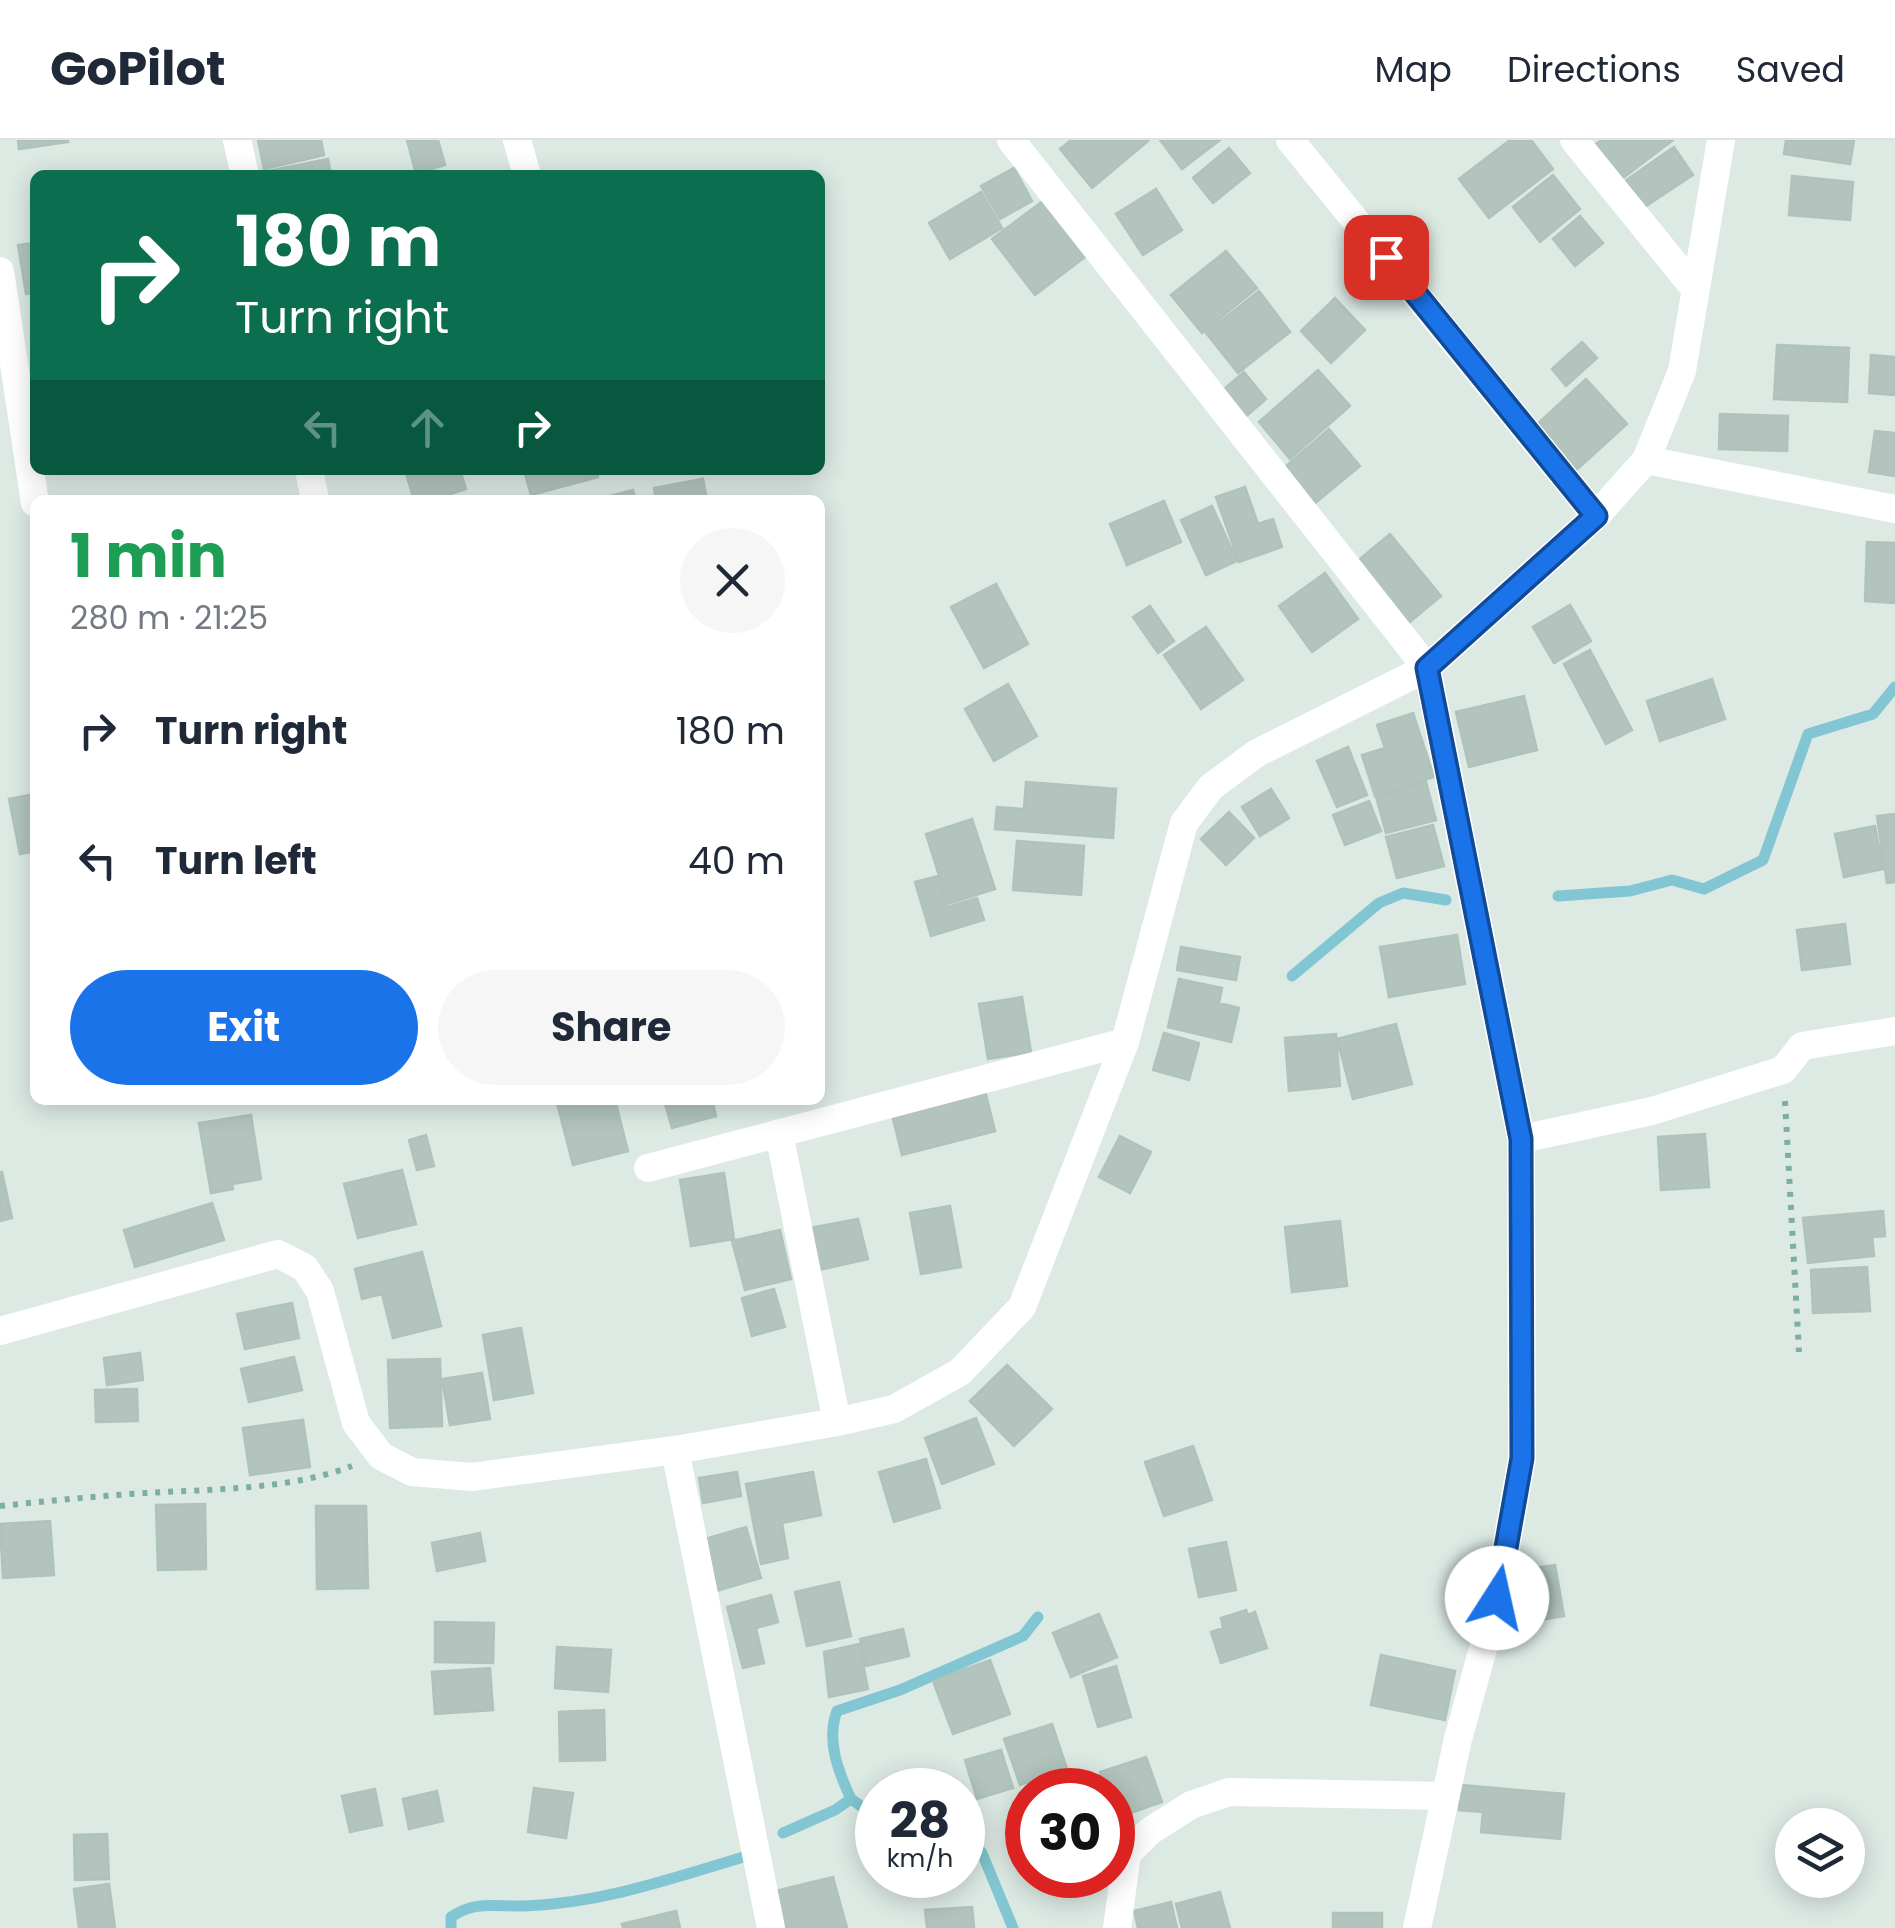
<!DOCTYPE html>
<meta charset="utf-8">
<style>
body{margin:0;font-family:Poppins,sans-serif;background:#f6f6f7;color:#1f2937;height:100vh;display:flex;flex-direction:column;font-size:38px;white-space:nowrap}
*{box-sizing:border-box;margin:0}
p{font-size:32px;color:#747a83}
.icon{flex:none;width:55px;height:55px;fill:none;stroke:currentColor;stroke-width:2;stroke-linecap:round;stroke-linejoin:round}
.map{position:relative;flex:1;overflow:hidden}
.panel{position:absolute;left:30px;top:355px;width:795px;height:610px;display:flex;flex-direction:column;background:#fff;border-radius:15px;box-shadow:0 5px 25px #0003}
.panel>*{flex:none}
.banner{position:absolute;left:30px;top:30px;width:795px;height:305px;border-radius:15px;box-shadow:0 5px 25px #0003;background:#0b6e4f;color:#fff;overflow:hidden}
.fabs{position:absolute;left:1775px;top:1668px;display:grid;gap:20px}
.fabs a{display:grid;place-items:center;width:90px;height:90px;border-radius:50%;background:#fff;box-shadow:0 5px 25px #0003;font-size:50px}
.speed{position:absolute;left:855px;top:1628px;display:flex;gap:20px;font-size:50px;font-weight:700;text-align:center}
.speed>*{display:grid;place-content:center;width:130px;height:130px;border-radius:50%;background:#fff;box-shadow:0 5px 25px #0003;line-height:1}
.speed small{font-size:25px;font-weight:400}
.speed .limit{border:15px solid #d22;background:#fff;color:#111}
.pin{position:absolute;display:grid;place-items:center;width:85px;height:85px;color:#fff;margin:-42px;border-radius:20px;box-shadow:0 5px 15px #0006}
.me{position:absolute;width:110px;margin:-55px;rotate:10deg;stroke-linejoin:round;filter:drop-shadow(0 0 8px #0008)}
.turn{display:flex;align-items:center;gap:35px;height:210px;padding:0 40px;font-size:45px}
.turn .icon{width:130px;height:130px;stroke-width:2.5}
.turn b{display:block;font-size:70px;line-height:85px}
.lanes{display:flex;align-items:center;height:95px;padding:0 40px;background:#0003;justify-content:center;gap:50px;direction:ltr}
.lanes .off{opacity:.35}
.round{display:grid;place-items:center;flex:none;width:105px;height:105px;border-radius:52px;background:#f6f6f7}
.summary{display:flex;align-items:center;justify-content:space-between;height:170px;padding:0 40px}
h1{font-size:60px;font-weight:700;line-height:75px;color:#1e9e55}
.button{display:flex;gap:20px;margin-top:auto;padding:20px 40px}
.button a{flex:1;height:115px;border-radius:60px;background:#1a73e8;color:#fff;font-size:40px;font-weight:700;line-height:115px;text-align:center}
.button a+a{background:#f6f6f7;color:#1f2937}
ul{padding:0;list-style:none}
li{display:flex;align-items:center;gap:30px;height:130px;padding:0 40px}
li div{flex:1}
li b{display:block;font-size:38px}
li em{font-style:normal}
header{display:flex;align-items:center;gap:60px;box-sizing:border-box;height:140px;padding:0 50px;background:#fff;border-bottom:2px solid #e0e1e3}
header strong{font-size:48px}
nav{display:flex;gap:55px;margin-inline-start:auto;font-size:35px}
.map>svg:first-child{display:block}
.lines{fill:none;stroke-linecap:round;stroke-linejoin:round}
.stream{stroke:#81c6d2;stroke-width:11}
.building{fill:#b2c4bd;stroke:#afc3bb;stroke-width:2.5}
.path{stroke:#7caf9f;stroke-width:6;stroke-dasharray:5 8;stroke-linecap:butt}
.street{stroke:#fff;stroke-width:28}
.route-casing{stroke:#114b97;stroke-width:25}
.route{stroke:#1a73e8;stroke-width:18}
</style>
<header>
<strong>GoPilot</strong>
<nav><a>Map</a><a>Directions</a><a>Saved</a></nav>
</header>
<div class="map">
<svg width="1895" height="1788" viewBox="0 0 1895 1788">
<rect width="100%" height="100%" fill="#ddeae4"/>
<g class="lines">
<path class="stream" d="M1558,756L1630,751L1672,740L1704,749L1763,720L1808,594L1873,574L1895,547
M1292,836L1379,763L1403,753L1446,760
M851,1659L868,1671L878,1669
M962,1691L982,1713L1013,1788
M783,1693L835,1670L851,1659C838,1631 826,1600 837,1571L900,1550L1023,1496L1038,1477
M451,1788V1777C475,1760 497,1767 525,1766C603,1763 673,1738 747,1716"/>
</g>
<path class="building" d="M18,0H68V2L19,9Z
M258,0H321L324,15L264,29Z
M407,0H438L445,25L416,34Z
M1071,0H1146L1148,1L1092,48L1060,9Z
M1160,0H1220L1182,29Z
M1510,0H1531L1553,29L1489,78L1459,39Z
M1602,0H1673L1619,41L1593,6Z
M1786,0H1854L1850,24L1784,14Z
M1674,7L1693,35L1640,70L1622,43Z
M1229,8L1250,33L1213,63L1193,38Z
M328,19L331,35H260L259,33Z
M1014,28L1032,61L1000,79L981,46Z
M1553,35L1580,69L1540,102L1513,67Z
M1792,36L1853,42L1850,80L1789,75Z
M1156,49L1182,90L1143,115L1116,74Z
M981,52L1002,88L950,119L929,83Z
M1043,61L1085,117L1035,155L992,99Z
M1580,76L1603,103L1575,126L1553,99Z
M35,103V153L26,154L18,105Z
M1226,111L1257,148L1202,193L1171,155Z
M1259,151L1290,192L1238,233L1206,193Z
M1335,158L1365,190L1331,223L1301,191Z
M1582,202L1597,218L1566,246L1552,229Z
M1777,205L1849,208L1847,262L1774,259Z
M1871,215L1895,217V255L1869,253Z
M1318,230L1350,266L1290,319L1259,282Z
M1244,232L1266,259L1245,277L1223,250Z
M1586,239L1627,284L1572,334L1532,289Z
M1720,274L1788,276L1787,311L1719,309Z
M1329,289L1360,326L1314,364L1284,328Z
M1875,291L1895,293V336L1869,332Z
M405,330H460L466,349L432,360H414Z
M524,330H597L598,337L531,355Z
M703,339L707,360H656L654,348Z
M1245,347L1258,384L1273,379L1282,407L1239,422L1216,357Z
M633,350L636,360H595Z
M1164,361L1181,402L1127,425L1110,384Z
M1212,366L1237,421L1206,435L1181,380Z
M1390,394L1441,456L1405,486L1354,424Z
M1867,402L1895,403V463L1865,461Z
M1325,433L1358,479L1312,512L1279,466Z
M996,444L1028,504L984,528L951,467Z
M1570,465L1591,501L1554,523L1533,487Z
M1150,466L1174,501L1158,513L1133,477Z
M1206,487L1243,540L1201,569L1164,515Z
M1590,510L1632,590L1606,604L1564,524Z
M1712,539L1725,579L1660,601L1647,561Z
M1008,544L1037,596L994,621L965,569Z
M1524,556L1537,610L1469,627L1456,572Z
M1413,573L1434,637L1375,656L1362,615L1385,608L1377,585Z
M1348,607L1367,655L1337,667L1317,621Z
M1026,642L1116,649L1113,698L995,689L997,667L1024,669Z
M1426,642L1436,680L1386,693L1376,656Z
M1271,649L1289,678L1260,696L1242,667Z
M35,654V711L20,714L9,659Z
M1369,661L1381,691L1345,705L1333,675Z
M1229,672L1254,698L1226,725L1201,699Z
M1895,674V742L1887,743L1877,676Z
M972,679L995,749L948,764L926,694Z
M1433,685L1444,726L1397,738L1386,697Z
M1875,686L1883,729L1844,737L1835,694Z
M1017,701L1084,706L1081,755L1013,750Z
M938,736L948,767L977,758L984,780L931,796L915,742Z
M1845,784L1850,824L1802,830L1797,790Z
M1457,795L1465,844L1389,857L1380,807Z
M1181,807L1240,817L1236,840L1177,830Z
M1179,839L1222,848L1219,863L1239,868L1231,902L1168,887Z
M1022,857L1031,912L988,919L979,864Z
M1396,884L1412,944L1353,959L1337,899Z
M1164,893L1199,903L1189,940L1153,930Z
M1336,894L1340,946L1289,951L1285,898Z
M983,943L995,991L902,1015L890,967Z
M569,960H615L628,1011L573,1025L557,963Z
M664,960H712L716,976L672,988Z
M251,975L261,1039L232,1044L233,1049L211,1053L199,983Z
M1705,994L1709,1047L1661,1050L1658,997Z
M426,995L434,1026L417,1030L409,1000Z
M1120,996L1151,1012L1130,1053L1099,1037Z
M402,1030L416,1084L358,1098L344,1044Z
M2,1032L12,1078L0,1081V1033Z
M724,1033L734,1099L691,1106L680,1040Z
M212,1063L224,1100L135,1127L124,1090Z
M950,1066L961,1127L921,1134L910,1073Z
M1883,1071L1885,1096L1872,1097L1874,1116L1808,1123L1803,1078Z
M858,1079L868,1119L819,1130L810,1088Z
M1340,1081L1347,1146L1292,1152L1285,1087Z
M780,1090L791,1139L745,1150L732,1101Z
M422,1112L441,1186L393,1198L382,1154L362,1159L355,1129Z
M1867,1127L1870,1171L1813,1173L1811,1130Z
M774,1149L785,1187L752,1196L742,1158Z
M292,1163L299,1198L245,1209L237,1174Z
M521,1188L533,1253L494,1260L483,1195Z
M140,1213L143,1240L107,1245L104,1218Z
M294,1217L302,1250L249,1262L241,1229Z
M440,1219L442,1286L390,1288L388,1220Z
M1007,1225L1052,1269L1014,1306L970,1261Z
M482,1233L490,1279L450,1285L442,1239Z
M137,1249L138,1281L96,1282L95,1250Z
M976,1278L994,1324L942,1344L925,1298Z
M303,1280L310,1327L250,1335L243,1288Z
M1193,1306L1212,1360L1164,1376L1145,1322Z
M926,1319L940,1368L894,1382L879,1332Z
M737,1332L741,1356L703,1363L699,1338Z
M813,1332L821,1375L782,1383L788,1418L761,1424L746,1344Z
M205,1364L206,1429L158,1430L156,1365Z
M316,1366H366L368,1448L317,1449Z
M50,1381L54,1435L3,1438L0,1384Z
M746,1387L761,1438L713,1452L698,1401Z
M480,1393L485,1421L437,1431L432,1403Z
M1226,1402L1236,1450L1199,1457L1189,1409Z
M1555,1425L1564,1476L1517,1484L1509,1433Z
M839,1442L851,1496L807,1506L795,1452Z
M771,1455L778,1482L756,1488L764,1523L743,1528L727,1467Z
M1246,1470L1248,1475L1255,1472L1267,1508L1221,1523L1211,1492L1223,1488L1221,1478Z
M1099,1474L1117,1517L1071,1537L1053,1493Z
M435,1482L494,1483L493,1523L435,1522Z
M903,1489L909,1516L866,1526L860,1499Z
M859,1504L868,1549L829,1557L824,1512Z
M557,1507L611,1510L608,1552L555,1548Z
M1381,1515L1455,1531L1445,1580L1371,1565Z
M990,1520L1010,1574L953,1594L933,1541Z
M1116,1526L1131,1577L1098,1587L1083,1536Z
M490,1528L493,1570L435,1574L432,1532Z
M604,1570L605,1620L560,1621L559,1572Z
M1052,1584L1067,1629L1020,1645L1004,1599Z
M1001,1610L1013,1648L977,1659L965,1620Z
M1146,1617L1162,1662L1116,1678L1112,1650H1106L1100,1632Z
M1461,1645L1564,1654L1560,1699L1481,1692L1483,1672L1459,1670Z
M534,1648L573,1653L566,1698L528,1692Z
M375,1649L382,1685L350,1692L342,1656Z
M437,1651L443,1681L409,1689L403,1659Z
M107,1694L109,1739L75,1740L74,1695Z
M833,1737L847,1788H781L772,1752Z
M109,1744L115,1788H79L74,1749Z
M1220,1752L1230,1788H1182L1176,1764Z
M1171,1762L1177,1788H1138L1134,1771Z
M972,1767L974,1788H927L925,1770Z
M676,1771L680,1788H623L622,1784Z
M1333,1773H1382V1788H1333Z"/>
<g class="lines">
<path class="path" d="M1785,961L1799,1212
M0,1366C49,1361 97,1356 146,1353C213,1349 289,1350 352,1326"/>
<path class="street" d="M237,0L245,35
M517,0L527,35
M1011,0L1427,528L1521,999L1522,1318L1497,1458L1458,1599L1417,1788
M1290,0L1596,376
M1574,0L1695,149
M0,131L35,363
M1646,320L1895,369
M309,330L315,360
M779,993L837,1282
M1521,999L1652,971L1783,930L1802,906L1895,891
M648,1028L1125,902
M0,1191L278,1114L305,1128L320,1151L356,1283L381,1316L412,1332L472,1337L675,1310L837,1282L894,1269L960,1232L1022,1167L1125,902L1184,683L1211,647L1257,613L1427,528L1596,376L1646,320L1682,231L1721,0
M675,1310L771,1788
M1117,1788L1127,1714L1150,1691L1191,1665L1229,1652L1446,1656"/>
</g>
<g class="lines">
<g class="route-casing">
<path id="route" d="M1386,117L1596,376L1427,528L1521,999L1522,1318L1497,1458"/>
</g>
<use href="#route" class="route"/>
</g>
</svg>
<div class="fabs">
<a><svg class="icon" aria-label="layers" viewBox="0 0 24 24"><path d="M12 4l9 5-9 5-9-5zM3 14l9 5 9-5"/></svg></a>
</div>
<div class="speed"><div>28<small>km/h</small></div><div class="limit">30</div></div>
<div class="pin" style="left:1386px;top:117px;background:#d93025"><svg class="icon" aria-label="arrive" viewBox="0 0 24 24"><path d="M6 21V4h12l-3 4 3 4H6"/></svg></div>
<svg class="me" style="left:1497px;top:1458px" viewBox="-20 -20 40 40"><circle r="19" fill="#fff"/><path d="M0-13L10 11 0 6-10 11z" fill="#1a73e8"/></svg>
<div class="banner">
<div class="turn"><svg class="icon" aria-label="right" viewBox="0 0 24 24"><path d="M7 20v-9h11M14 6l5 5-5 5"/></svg><div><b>180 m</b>Turn right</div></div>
<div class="lanes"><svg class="icon off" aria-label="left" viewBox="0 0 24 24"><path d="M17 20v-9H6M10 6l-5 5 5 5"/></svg><svg class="icon off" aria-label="ahead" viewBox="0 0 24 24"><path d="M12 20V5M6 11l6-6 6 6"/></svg><svg class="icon" aria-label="right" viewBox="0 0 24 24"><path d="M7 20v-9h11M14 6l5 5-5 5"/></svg></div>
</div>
<section class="panel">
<div class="summary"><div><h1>1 min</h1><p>280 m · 21:25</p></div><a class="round"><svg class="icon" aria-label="close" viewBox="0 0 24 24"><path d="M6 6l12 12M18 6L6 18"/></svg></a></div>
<ul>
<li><svg class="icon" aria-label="right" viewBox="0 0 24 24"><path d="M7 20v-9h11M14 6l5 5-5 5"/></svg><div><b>Turn right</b></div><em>180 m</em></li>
<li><svg class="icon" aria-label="left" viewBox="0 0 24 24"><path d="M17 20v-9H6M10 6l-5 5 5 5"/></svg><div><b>Turn left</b></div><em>40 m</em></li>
</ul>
<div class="button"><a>Exit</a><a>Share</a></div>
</section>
</div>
